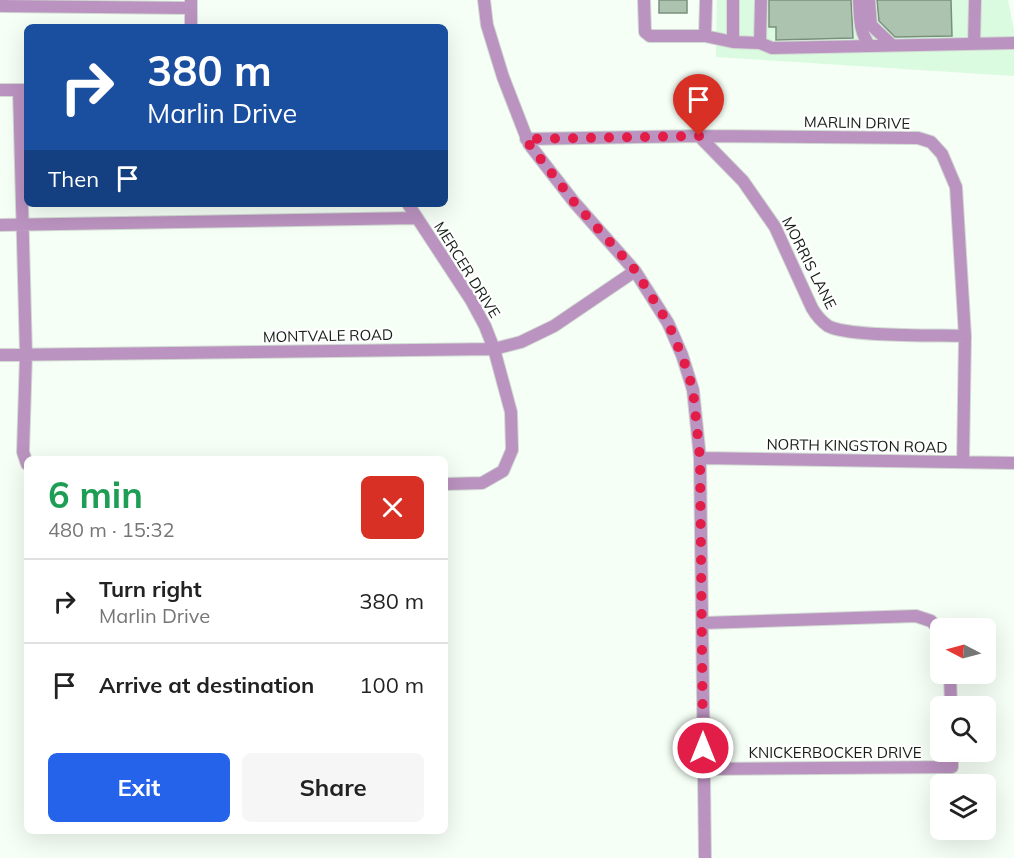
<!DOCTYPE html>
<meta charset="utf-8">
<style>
body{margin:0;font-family:Mulish,sans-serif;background:#f6f6f6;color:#222;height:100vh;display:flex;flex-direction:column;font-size:22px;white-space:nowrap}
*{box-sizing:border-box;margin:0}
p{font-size:20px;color:#767676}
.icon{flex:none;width:33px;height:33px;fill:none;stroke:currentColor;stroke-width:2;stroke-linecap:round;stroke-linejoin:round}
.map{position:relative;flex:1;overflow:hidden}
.drawer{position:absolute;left:24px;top:456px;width:424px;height:378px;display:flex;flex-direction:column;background:#fff;border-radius:9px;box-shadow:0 6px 24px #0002}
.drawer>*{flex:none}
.top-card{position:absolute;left:24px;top:24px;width:424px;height:183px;border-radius:9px;box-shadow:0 6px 24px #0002;background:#1a4fa0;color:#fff;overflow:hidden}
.needle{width:39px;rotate:276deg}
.controls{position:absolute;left:930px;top:618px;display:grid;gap:12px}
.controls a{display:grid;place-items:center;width:66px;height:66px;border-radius:9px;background:#fff;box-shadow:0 6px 24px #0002;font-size:30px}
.pin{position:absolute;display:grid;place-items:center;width:51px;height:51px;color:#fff;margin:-62px -26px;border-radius:50% 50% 50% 0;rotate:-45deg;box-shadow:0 0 6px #0007}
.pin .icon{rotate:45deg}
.me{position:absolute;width:66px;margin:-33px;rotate:0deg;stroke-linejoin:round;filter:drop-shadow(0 0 4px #0008)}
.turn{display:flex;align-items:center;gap:21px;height:126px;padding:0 24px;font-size:27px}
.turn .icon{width:78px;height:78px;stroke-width:2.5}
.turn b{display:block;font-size:42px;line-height:51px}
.then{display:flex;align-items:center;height:57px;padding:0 24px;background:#0003;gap:12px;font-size:22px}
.round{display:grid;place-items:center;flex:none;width:63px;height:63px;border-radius:9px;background:#f6f6f6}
.overview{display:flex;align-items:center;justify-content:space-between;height:102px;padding:0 24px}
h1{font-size:36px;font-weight:700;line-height:45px;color:#1e9e55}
.button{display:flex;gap:12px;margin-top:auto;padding:12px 24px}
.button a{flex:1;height:69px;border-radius:9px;background:#2563eb;color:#fff;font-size:24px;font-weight:700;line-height:69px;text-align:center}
.button a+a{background:#f6f6f6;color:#222}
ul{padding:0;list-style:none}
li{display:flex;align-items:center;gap:18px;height:84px;padding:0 24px;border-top:2px solid #e0e0e0}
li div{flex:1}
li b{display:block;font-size:22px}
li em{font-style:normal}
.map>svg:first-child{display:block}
.built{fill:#dbfbe1}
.building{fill:#acc4af;stroke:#79907d;stroke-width:1.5}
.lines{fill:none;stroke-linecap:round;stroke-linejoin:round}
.minor-casing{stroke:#d1dbd2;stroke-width:14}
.minor{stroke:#bb93c0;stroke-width:12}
.route{stroke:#e11d48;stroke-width:10;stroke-dasharray:0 18}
.labels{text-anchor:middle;stroke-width:4.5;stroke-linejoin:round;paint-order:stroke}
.street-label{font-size:15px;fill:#151e17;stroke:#fff}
</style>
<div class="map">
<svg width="1014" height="858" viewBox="0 0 1014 858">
<rect width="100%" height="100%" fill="#f5fff6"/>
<path class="built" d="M717,0H1008L1014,30V76L716,57Z"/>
<path class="building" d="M659,0H687V13H659Z
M769,0H851L853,38L776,40V27H769Z
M877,0H951L952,36L895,37L879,21Z"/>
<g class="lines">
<g class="minor-casing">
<path id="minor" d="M484,0L487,25L503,77L529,144L574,202L635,271L668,323L682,355L693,390L700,458L705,858
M644,0L645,32L650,36H705
M706,0L705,36L733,42
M733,0V42L760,43L772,48L870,46
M859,0C860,17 859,32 870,46L1014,43
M869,0L871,25L892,45
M191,1V27
M0,6L191,8
M760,43L761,0
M974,44L975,0
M0,90H26
M19,90L26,354L23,452L27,464
M699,136L743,181L775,227L812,308C816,315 821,321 828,326C848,337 937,335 965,336
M526,139L699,136L918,138L931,142L942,154L956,187L965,336L963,462
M408,204L471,300L485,326L494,349L511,412L512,450L503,471L482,483L446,484
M0,225L416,218
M0,355L494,349L521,342L554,326L635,271
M700,458L1014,463
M703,623L916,616L931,621L940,630
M950,674L951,706
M703,769L952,767V752"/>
</g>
<use href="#minor" class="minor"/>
</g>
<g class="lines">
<path class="route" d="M699,136L526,139L529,144L574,202L635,270L668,323L682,356L688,373L693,390L700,458L703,748"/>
</g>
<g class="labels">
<g class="street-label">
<text transform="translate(857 123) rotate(1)" y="5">MARLIN DRIVE</text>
<text transform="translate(809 263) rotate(63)" y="5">MORRIS LANE</text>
<text transform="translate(467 270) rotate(58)" y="5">MERCER DRIVE</text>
<text transform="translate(328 336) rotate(-1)" y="5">MONTVALE ROAD</text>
<text transform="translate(857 446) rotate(1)" y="5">NORTH KINGSTON ROAD</text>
<text x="835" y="758">KNICKERBOCKER DRIVE</text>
</g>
</g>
</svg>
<div class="controls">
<a><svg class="needle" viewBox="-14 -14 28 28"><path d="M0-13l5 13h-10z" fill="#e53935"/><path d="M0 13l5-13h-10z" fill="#767676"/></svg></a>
<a><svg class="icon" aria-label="search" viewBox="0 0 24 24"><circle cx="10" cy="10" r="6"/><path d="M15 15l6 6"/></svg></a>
<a><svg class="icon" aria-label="layers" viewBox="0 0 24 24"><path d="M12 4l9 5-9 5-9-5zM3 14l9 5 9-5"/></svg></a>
</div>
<div class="pin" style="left:699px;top:136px;background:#d93025"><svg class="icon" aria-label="arrive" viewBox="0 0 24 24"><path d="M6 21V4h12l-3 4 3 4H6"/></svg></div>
<svg class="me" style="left:703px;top:748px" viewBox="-20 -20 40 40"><circle r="17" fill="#e11d48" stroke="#fff" stroke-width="3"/><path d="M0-11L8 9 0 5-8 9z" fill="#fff"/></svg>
<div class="top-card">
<div class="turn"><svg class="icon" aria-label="right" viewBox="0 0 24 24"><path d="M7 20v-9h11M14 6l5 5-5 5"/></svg><div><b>380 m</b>Marlin Drive</div></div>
<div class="then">Then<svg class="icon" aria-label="arrive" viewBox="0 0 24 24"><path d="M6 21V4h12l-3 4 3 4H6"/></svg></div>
</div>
<section class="drawer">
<div class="overview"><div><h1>6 min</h1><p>480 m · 15:32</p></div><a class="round" style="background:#d93025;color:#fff"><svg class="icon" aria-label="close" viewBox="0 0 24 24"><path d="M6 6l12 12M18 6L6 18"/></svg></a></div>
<ul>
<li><svg class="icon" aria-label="right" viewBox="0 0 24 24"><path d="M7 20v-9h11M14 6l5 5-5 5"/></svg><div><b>Turn right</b><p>Marlin Drive</p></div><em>380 m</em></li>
<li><svg class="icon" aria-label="arrive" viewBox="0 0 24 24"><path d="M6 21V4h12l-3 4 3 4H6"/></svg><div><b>Arrive at destination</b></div><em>100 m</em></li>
</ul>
<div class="button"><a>Exit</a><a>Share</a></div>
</section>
</div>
